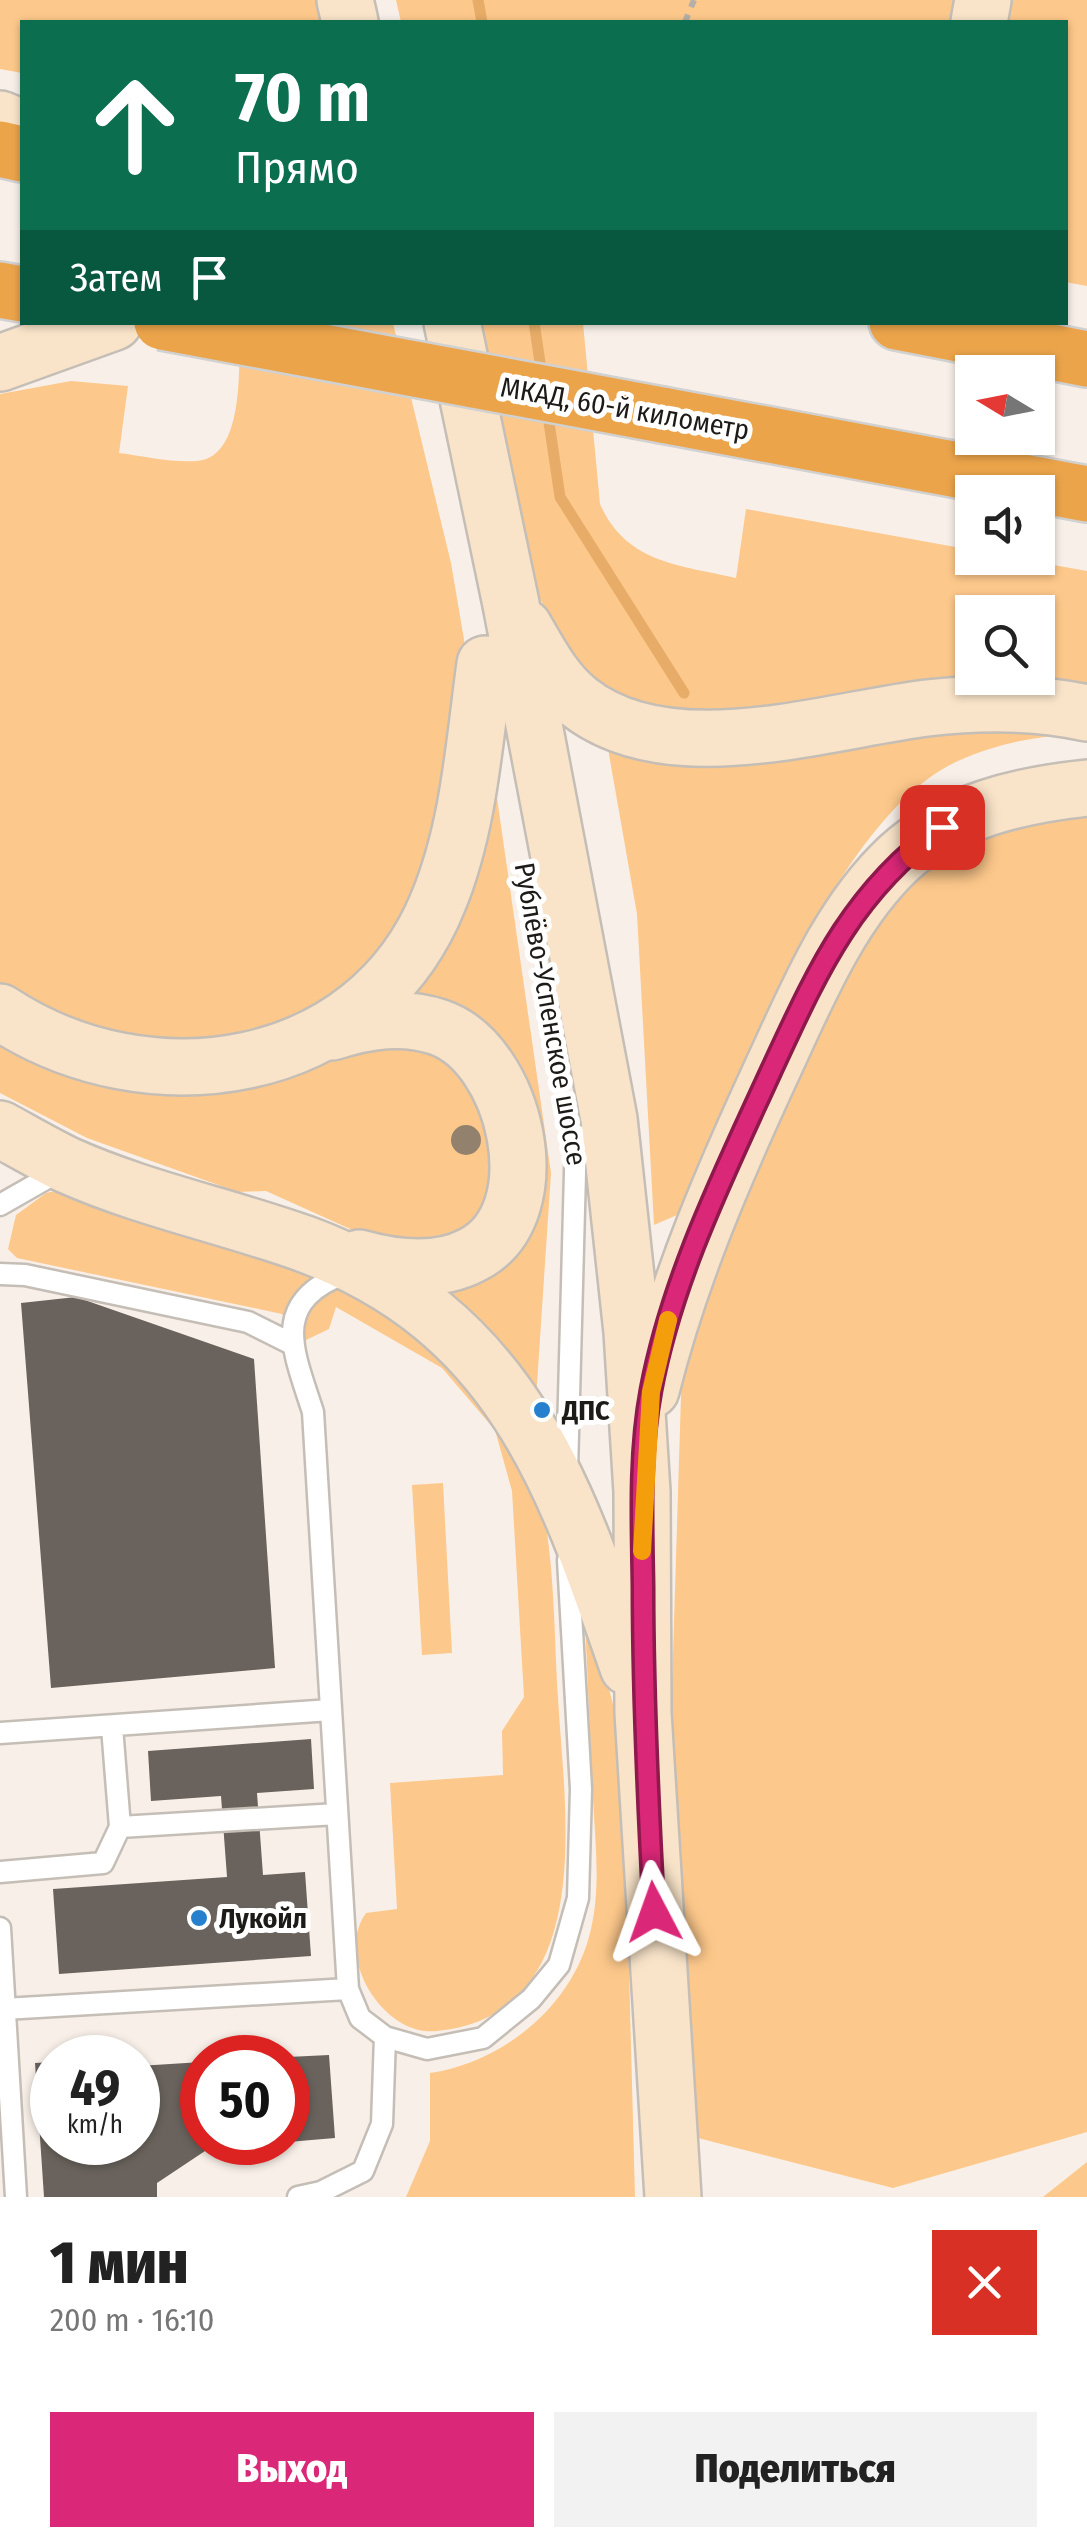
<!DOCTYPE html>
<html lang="ru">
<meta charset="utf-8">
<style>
body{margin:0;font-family:"Fira Sans Condensed",sans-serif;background:#f2f2f2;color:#222;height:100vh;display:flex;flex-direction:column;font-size:38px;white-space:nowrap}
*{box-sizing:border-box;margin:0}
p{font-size:32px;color:#767676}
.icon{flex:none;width:55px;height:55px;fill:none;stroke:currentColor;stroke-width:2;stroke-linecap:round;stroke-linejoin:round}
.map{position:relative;height:2197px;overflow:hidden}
.sheet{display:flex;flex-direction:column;background:#fff;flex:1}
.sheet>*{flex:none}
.hud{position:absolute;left:20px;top:20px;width:1048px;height:305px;border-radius:0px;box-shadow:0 2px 8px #0004;background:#0b6e4f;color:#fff;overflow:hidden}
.needle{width:65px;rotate:280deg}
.buttons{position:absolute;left:955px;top:355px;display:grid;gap:20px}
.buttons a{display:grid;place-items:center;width:100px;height:100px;border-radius:0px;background:#fff;box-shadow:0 2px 8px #0004;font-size:50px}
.speed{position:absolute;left:30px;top:2035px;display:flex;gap:20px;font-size:50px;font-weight:700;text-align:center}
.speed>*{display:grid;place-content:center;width:130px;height:130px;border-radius:50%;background:#fff;box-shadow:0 2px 8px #0004;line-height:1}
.speed small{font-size:25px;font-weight:400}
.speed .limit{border:15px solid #d22;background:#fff;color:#111}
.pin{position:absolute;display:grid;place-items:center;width:85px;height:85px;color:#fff;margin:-42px;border-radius:20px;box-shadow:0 5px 15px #0006}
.me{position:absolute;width:110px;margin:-55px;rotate:356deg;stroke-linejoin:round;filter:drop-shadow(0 0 8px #0008)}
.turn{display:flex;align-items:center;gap:35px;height:210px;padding:0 50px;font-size:45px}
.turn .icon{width:130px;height:130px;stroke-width:2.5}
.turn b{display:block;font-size:70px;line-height:85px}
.then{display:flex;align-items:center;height:95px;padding:0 50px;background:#0003;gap:20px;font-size:38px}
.round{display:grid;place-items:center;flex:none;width:105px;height:105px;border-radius:0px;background:#f2f2f2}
.head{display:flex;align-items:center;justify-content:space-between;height:170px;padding:0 50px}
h1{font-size:60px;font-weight:800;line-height:75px}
.button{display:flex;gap:20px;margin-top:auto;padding:20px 50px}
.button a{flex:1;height:115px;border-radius:0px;background:#db2777;color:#fff;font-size:40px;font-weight:800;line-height:115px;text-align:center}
.button a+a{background:#f2f2f2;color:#222}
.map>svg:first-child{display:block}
.green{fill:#fdc88b;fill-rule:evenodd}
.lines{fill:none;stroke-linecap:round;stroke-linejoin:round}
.stream{stroke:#e7ac67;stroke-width:11}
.building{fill:#6a635d}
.lane-casing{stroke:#c5beb6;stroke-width:25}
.secondary-casing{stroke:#c5beb6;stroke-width:60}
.highway-casing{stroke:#d2d1d1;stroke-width:60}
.path{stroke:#b5afa9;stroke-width:6;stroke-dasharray:8 8;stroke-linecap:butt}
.lane{stroke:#fff;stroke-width:20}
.secondary{stroke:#f9e4c9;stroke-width:55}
.highway{stroke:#eba44a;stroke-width:55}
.highway-bridge-casing{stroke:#d2d1d1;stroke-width:60;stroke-linecap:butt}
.highway-bridge{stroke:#eba44a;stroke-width:55}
.tree{fill:#92826d}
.route-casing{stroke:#8e194d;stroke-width:25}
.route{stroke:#db2777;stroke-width:18}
.slow{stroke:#f59e0b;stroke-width:18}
.poi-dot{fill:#2780cd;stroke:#fff;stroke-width:4}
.labels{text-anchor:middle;stroke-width:10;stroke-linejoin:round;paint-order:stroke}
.street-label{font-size:28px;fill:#1d1b18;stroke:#fff}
.poi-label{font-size:28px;font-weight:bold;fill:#1d1b18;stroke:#fff;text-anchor:start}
</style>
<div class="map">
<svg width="1087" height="2197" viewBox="0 0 1087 2197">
<rect width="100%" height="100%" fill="#f8f0e8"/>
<path class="green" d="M0,0H316L322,22H22V73L0,69Z
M396,0H963L959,22H401Z
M1003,0H1087V286L1065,282V22H1000Z
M240,323H393L451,563L467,657L439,829L391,943L311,1012L264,1034L128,1046L0,989V394L71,381L128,386L119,453C143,456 173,463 197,461C247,457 238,359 240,323Z
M469,323H583L600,504C626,563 679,565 736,578L746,509L972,550V558H1014L1087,571V691L732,718L646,715L590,681L540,599L512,513ZM972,612H1038V678H972Z
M928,723L1084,733C1040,736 999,742 958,761C833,817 735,1090 684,1212L654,1225L637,914L607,743Z
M497,798L551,1173L536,1399L428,1281L545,1169C539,1064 509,1019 406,992L462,909Z
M1087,801V2132L893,2188L698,2138L671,1719L682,1364L711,1263L848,948L951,840Z
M0,1031L224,1094L373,1043L440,1048L499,1121L487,1212L449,1240L379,1242L266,1191L238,1192L87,1138L0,1093Z
M68,1188C126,1204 186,1217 243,1236C285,1250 326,1276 366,1295C385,1305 418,1313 433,1328C445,1339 535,1481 539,1494C555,1551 554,1637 558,1697C564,1810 600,2014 437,2031C384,2037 334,1957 366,1913L397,1909L390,1783L503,1775L502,1731L524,1697L512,1491L495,1430L442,1368L336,1307L329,1329L304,1341L282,1314L17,1258L8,1249L16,1215L46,1193Z
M443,1483L452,1653L422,1655L412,1485Z
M585,1622L598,1645L623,1744L635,2197H406L430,2141V2073C504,2062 574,2005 591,1929C601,1886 595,1841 593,1799C590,1740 588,1681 585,1622Z
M1087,2162V2197H1043Z"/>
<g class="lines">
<path class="stream" d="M478,0L482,22
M534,322L542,376
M547,409L560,497L684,693"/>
</g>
<path class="building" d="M76,1297L254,1359L275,1668L51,1688L21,1303Z
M311,1739L314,1789L257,1793L263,1875L305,1872L311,1956L59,1974L53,1889L227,1877L221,1796L151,1801L148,1751Z
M329,2055L335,2138L288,2142V2057Z
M52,2062V2142H138V2066L202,2062V2142L231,2145L211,2147L157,2183V2197H44L35,2063Z"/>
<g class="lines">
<g class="lane-casing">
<path id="lane" d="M0,1205L63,1169
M346,1273C269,1302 293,1350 313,1412L348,1989L360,2018L385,2037L427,2049L483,2038L531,1999L559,1965L578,1898L581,1789L568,1560
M0,1274L25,1275L248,1322L290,1343
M567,1471L576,1135
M112,1727L120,1827L337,1814
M0,1733L331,1710
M0,1872L103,1863L120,1827
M0,1928L16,2197
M4,2009L348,1989
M298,2197L321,2192L363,2171L382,2124L385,2037"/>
</g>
<g class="secondary-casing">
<path id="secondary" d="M345,0L350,22
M979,22L983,0
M0,119L22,128
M452,322L511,604L609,1119L632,1332L642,1492L643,1713L673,2197
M0,363L114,322
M524,627C539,653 554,682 578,701C668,773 824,721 927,708C979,702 1036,702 1087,713
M0,1012C148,1110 366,1079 438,902C469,827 474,744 485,664
M332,1032C367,1021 402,1015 438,1027C516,1053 554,1214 472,1255C438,1273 395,1268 359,1258
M0,1129C22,1141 44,1154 67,1165C143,1199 227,1216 305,1244C509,1320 563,1478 628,1667
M651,1390C679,1278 723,1176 771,1072C805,999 839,914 899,858C950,811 1020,795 1087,788"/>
</g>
<g class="highway-casing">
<path id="highway" d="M0,149L22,154
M0,290L22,294
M897,322L1087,359
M662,415L1087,494"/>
</g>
<path class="path" d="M685,22L694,0"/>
<use href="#lane" class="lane"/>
<use href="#secondary" class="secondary"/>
<use href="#highway" class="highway"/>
<g class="highway-bridge-casing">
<path id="highway-bridge" d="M162,322L662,415"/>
</g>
<use href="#highway-bridge" class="highway-bridge"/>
</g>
<circle class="tree" cx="466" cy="1140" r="15"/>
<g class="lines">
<g class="route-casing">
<path id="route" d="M654,1912C648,1803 643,1695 643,1586C642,1522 639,1454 651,1390C672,1278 724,1174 771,1071C817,972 851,893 942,827"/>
</g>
<use href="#route" class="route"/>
<path class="slow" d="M642,1551L651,1392L668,1320"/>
</g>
<g class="poi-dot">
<circle cx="542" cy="1410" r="10"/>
<circle cx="199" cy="1918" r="10"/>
</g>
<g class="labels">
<g class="street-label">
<text transform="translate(625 408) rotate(10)" y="10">МКАД, 60-й километр</text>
<text transform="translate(551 1014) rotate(80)" y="10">Рублёво-Успенское шоссе</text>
</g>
<g class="poi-label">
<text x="562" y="1420">ДПС</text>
<text x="219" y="1928">Лукойл</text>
</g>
</g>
</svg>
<div class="buttons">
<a><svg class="needle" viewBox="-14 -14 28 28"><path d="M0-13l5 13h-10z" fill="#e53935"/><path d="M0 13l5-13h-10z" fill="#767676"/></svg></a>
<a><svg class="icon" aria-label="sound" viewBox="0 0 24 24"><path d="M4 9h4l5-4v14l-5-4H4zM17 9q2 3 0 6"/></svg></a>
<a><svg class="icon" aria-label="search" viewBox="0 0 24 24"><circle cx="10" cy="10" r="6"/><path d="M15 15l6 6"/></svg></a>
</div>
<div class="speed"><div>49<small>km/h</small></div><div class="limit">50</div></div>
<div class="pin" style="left:942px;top:827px;background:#d93025"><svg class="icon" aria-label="arrive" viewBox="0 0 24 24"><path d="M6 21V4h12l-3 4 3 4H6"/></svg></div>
<svg class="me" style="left:654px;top:1912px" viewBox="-20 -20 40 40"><path d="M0-17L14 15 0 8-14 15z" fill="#db2777" stroke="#fff" stroke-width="4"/></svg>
<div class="hud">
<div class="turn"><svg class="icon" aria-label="ahead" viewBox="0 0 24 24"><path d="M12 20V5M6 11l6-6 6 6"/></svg><div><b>70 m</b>Прямо</div></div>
<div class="then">Затем<svg class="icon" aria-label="arrive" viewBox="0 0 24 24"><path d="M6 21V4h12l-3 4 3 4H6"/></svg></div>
</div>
</div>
<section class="sheet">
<div class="head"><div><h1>1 мин</h1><p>200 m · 16:10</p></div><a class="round" style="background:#d93025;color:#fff"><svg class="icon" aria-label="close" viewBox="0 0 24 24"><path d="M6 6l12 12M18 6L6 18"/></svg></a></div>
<div class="button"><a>Выход</a><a>Поделиться</a></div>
</section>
